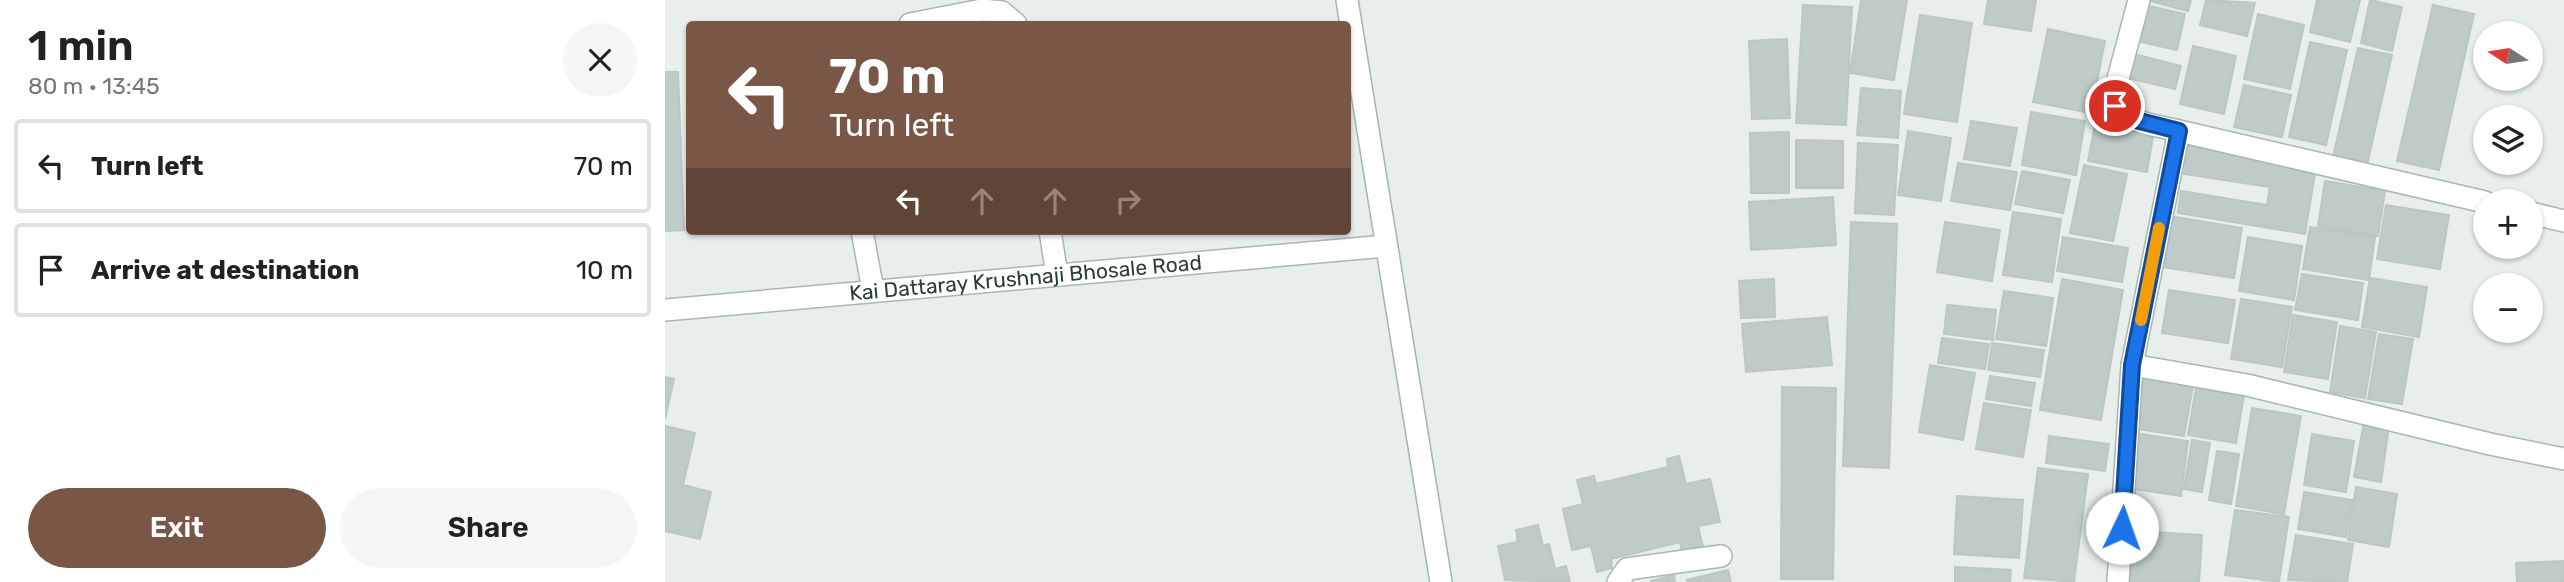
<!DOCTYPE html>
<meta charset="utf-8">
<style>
body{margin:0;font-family:Rubik,sans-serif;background:#f6f6f6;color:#222;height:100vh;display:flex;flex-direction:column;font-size:26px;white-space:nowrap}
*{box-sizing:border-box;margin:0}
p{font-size:23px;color:#767676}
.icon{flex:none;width:38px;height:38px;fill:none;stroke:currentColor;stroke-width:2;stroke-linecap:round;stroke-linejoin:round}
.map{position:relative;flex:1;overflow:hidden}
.side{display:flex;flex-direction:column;background:#fff;width:665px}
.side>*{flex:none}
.guide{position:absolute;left:21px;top:21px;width:665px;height:214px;border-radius:7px;box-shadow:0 2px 5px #0004;background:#795645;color:#fff;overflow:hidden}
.needle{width:46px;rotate:282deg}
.buttons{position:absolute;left:1808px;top:21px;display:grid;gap:14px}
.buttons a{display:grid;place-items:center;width:70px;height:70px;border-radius:50%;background:#fff;box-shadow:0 2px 5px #0004;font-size:35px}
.pin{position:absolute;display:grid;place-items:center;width:60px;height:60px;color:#fff;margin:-30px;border:4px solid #fff;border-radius:50%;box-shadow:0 2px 7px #0007}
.me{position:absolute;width:77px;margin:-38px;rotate:3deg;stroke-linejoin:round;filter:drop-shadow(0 0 5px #0008)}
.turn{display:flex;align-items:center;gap:24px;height:147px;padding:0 28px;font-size:32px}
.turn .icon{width:91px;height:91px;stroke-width:2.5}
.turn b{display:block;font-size:49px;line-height:60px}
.lanes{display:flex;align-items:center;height:66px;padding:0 28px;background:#0003;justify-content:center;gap:35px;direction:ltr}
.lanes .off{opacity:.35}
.round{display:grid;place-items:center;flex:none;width:74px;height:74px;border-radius:37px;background:#f6f6f6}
.overview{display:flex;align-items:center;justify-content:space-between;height:119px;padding:0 28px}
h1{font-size:42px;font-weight:600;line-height:52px}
.button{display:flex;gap:14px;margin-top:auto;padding:14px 28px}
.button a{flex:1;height:80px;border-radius:42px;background:#795645;color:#fff;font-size:28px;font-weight:600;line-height:80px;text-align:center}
.button a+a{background:#f6f6f6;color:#222}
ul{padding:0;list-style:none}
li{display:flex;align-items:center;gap:21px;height:94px;margin:0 14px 10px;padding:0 14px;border:4px solid #e0e0e0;border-radius:7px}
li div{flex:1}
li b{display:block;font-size:26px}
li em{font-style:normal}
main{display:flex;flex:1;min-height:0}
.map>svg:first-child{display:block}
.building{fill:#bfcbc8;stroke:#bac7c3;stroke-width:2}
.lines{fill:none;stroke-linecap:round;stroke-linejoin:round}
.street-casing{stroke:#aab6b2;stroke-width:24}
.secondary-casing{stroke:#a3b5b1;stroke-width:24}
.street{stroke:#fff;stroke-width:21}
.secondary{stroke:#fff;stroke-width:21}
.route-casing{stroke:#114b97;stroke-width:18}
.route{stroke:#1a73e8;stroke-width:12}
.slow{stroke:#f59e0b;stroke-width:12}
.labels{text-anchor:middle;stroke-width:7;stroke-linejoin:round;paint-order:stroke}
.street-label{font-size:21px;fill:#273f3a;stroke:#f7faf9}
</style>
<main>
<section class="side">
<div class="overview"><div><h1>1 min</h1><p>80 m · 13:45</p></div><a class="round"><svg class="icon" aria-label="close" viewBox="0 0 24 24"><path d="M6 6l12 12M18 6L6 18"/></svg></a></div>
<ul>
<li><svg class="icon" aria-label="left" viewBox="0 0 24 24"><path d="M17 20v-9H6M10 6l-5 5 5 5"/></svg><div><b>Turn left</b></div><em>70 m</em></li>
<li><svg class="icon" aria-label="arrive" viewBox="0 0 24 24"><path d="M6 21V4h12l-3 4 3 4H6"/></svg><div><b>Arrive at destination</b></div><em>10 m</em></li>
</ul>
<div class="button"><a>Exit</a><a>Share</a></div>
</section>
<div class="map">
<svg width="1899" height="582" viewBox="0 0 1899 582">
<rect width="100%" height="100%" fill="#e7eeeb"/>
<path class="building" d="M1196,0H1242L1229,80L1185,73Z
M1323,0H1371L1366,31L1319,24Z
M1481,0H1526L1523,11Z
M1541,0L1590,3L1582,36L1535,25Z
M1652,0H1695L1685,42L1645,32Z
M1705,0L1737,7L1727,51L1696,43Z
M1475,4L1520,14L1512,50L1467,40Z
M1138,5L1187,7L1181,125L1131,123Z
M1768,5L1809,14L1774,170L1732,161Z
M1593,14L1639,25L1625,89L1579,79Z
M1255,15L1307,23L1292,122L1239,114Z
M1383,29L1440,41L1426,113L1368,102Z
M1122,39L1125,118L1087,119L1084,41Z
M1645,42L1682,50L1661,145L1624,137Z
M1528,46L1571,56L1559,114L1515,104Z
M1693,48L1727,55L1702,165L1668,157Z
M1469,54L1516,66L1510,89L1463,78Z
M0,72H13L19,230L0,231Z
M1579,85L1626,95L1617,137L1569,127Z
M1196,88L1236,91L1233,138L1192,135Z
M1366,112L1420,121L1411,175L1357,165Z
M1306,121L1352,128L1345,166L1299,159Z
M1430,124L1488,136L1482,172L1423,161Z
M1243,131L1286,138L1276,201L1233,195Z
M1124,132V193H1086L1085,133Z
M1131,140L1178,141V188H1131Z
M1193,143L1233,145L1229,215L1190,213Z
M1524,146L1651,167L1640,234L1513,213L1516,191L1602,205L1605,187L1519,174Z
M1293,163L1352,172L1345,210L1286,201Z
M1419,165L1462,174L1448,241L1405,233Z
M1357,171L1405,180L1398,213L1350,204Z
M1660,181L1720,191L1713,236L1653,226Z
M1168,197L1171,245L1086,250L1084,202Z
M1721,205L1784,215L1775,269L1712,259Z
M1348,212L1396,219L1387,282L1338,275Z
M1505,216L1577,228L1569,278L1497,267Z
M1186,222L1232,224L1224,468L1178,466Z
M1280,222L1335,230L1327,281L1272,272Z
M1645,227L1710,237L1704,280L1638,269Z
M1398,237L1463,248L1457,282L1392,271Z
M1583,237L1637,246L1629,300L1574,291Z
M1637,274L1698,283L1693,320L1630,310Z
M1705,278L1762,287L1754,337L1697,327Z
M1109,279L1110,317L1076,318L1074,281Z
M1397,279L1458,290L1436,420L1375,410Z
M1504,290L1570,300L1563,343L1497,333Z
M1339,291L1388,298L1381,346L1331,339Z
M1576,299L1627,307L1617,367L1566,359Z
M1282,305L1331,310L1328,340L1279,334Z
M1628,315L1672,322L1663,379L1619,372Z
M1162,317L1167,365L1081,372L1077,324Z
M1675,326L1711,332L1700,398L1665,392Z
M1714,334L1748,339L1737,404L1703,399Z
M1277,338L1324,344L1320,369L1273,363Z
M1327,343L1379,350L1375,377L1323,370Z
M1265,365L1310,373L1298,440L1254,432Z
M1475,371L1529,380L1519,436L1466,428Z
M1325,376L1370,383L1366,406L1321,399Z
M0,377L9,379L0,419Z
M1532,381L1580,389L1571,443L1523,435Z
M1117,387L1171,388L1168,579H1116Z
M1319,403L1366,410L1358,457L1311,449Z
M1587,408L1636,416L1619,514L1571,506Z
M1699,422L1724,426L1716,482L1689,477Z
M0,426L30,433L18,485L46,492L35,539L0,531Z
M1470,433L1523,441L1516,496L1462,488Z
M1647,434L1689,441L1681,492L1639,485Z
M1384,436L1444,444L1440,471L1381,463Z
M1527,440L1545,443L1537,492L1519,489Z
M1552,451L1574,454L1566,504L1544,500Z
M1014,456L1021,484L1045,479L1055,522L1033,526L1038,547L1017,552L1015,542L946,559L947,568L932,572L926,546L907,550L898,509L918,504L912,480L929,476L931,484L1003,467L1002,459Z
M1373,468L1423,474L1409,582L1359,578Z
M1691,487L1732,494L1724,547L1683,540Z
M1639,492L1687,500L1681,537L1633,529Z
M1292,496L1358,500L1354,558L1289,554Z
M1570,510L1624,517L1614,582L1560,575Z
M873,525L878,546L884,544L890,569L901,566L905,582L840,580L833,546L853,542L851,530Z
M1469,531L1537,535L1534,582H1465Z
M1631,535L1688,544L1682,582L1623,580Z
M1899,561V582H1852L1851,563Z
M1290,567L1346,570L1345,582H1290Z
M1063,570L1066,582H1023L1022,580Z
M1009,575L1010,582H986V581Z"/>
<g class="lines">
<g class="street-casing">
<g id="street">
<path d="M1474,0L1449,94C1452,124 1489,124 1514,131"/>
<path d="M245,24L317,10L337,12L351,24"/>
<path d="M1866,213L1899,221"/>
<path d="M197,231L208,290"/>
<path d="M385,231L392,275"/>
<path id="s1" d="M0,310L721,246"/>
<path d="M1467,365L1514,131L1820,202"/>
<path d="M953,582L962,569L1056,556"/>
<path d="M1453,582L1467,365L1582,385L1825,444L1899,459"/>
</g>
</g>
<g class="secondary-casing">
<path id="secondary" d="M682,0L776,582"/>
</g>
<use href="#street" class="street"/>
<use href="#secondary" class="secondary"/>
</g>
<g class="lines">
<g class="route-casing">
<path id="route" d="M1450,106L1459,117L1514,131L1467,365L1457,528"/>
</g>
<use href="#route" class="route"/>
<path class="slow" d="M1476,320L1494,228"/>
</g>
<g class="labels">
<g class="street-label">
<text dy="7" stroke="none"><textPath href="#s1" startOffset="362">Kai Dattaray Krushnaji Bhosale Road</textPath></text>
</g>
</g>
</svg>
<div class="buttons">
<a><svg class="needle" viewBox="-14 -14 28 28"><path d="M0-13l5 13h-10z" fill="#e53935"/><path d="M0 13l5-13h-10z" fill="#767676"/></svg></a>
<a><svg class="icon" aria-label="layers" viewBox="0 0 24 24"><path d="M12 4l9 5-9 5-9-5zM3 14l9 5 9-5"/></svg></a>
<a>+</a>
<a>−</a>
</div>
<div class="pin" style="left:1450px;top:106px;background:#d93025"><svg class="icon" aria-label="arrive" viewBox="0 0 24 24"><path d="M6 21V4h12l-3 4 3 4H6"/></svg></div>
<svg class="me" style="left:1457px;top:528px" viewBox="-20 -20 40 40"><circle r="19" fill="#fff"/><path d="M0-13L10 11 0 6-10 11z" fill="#1a73e8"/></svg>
<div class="guide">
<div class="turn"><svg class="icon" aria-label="left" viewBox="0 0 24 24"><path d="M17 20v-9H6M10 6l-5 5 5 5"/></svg><div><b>70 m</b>Turn left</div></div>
<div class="lanes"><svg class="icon" aria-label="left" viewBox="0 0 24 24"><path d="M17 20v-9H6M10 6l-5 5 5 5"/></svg><svg class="icon off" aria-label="ahead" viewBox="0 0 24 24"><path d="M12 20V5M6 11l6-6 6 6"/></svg><svg class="icon off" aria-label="ahead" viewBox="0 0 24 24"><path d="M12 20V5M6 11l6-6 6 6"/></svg><svg class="icon off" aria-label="right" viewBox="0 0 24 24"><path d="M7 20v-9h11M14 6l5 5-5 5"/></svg></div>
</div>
</div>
</main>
